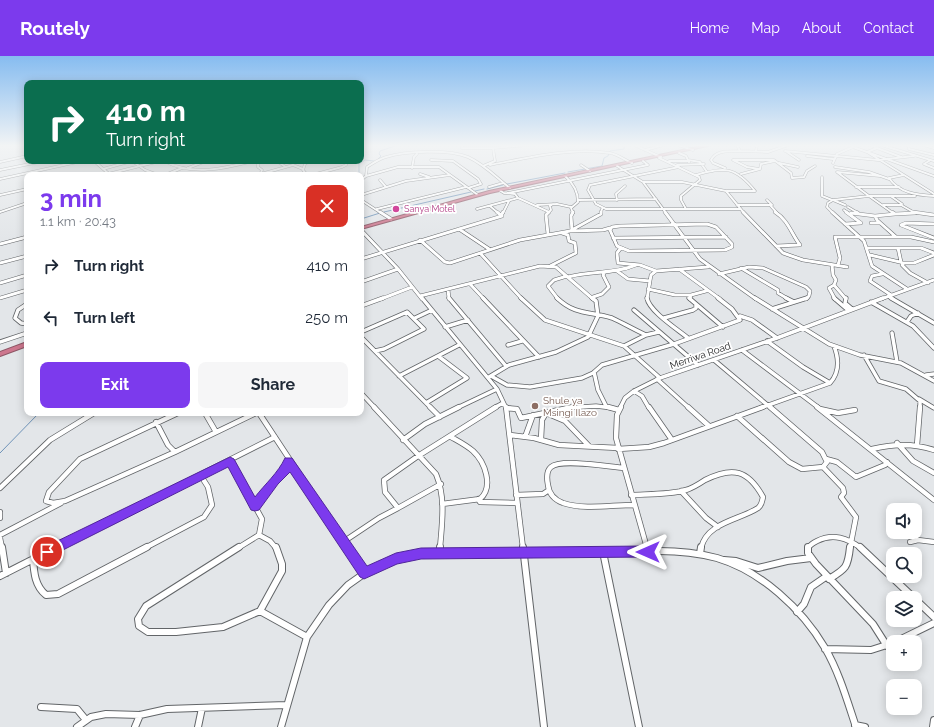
<!DOCTYPE html>
<meta charset="utf-8">
<style>
body{margin:0;font-family:Raleway,sans-serif;background:#f6f6f7;color:#1f2937;height:100vh;display:flex;flex-direction:column;font-size:15px;white-space:nowrap}
*{box-sizing:border-box;margin:0}
p{font-size:13px;color:#747a83}
.icon{flex:none;width:22px;height:22px;fill:none;stroke:currentColor;stroke-width:2;stroke-linecap:round;stroke-linejoin:round}
.map{position:relative;flex:1;overflow:hidden}
.sheet{position:absolute;left:24px;top:116px;width:340px;height:244px;display:flex;flex-direction:column;background:#fff;border-radius:8px;box-shadow:0 2px 10px #0003}
.sheet>*{flex:none}
.top-card{position:absolute;left:24px;top:24px;width:340px;height:84px;border-radius:8px;box-shadow:0 2px 10px #0003;background:#0b6e4f;color:#fff;overflow:hidden}
.tools{position:absolute;left:886px;top:447px;display:grid;gap:8px}
.tools a{display:grid;place-items:center;width:36px;height:36px;border-radius:8px;background:#fff;box-shadow:0 2px 10px #0003;font-size:20px}
.pin{position:absolute;display:grid;place-items:center;width:34px;height:34px;color:#fff;margin:-17px;border:2px solid #fff;border-radius:50%;box-shadow:0 1px 4px #0007}
.me{position:absolute;width:44px;margin:-22px;rotate:270deg;stroke-linejoin:round;filter:drop-shadow(0 0 3px #0008)}
.turn{display:flex;align-items:center;gap:14px;height:84px;padding:0 16px;font-size:18px}
.turn .icon{width:52px;height:52px;stroke-width:2.5}
.turn b{display:block;font-size:28px;line-height:34px}
.round{display:grid;place-items:center;flex:none;width:42px;height:42px;border-radius:8px;background:#f6f6f7}
.headline{display:flex;align-items:center;justify-content:space-between;height:68px;padding:0 16px}
h1{font-size:24px;font-weight:700;line-height:30px;color:#7c3aed}
.action{display:flex;gap:8px;margin-top:auto;padding:8px 16px}
.action a{flex:1;height:46px;border-radius:8px;background:#7c3aed;color:#fff;font-size:16px;font-weight:700;line-height:46px;text-align:center}
.action a+a{background:#f6f6f7;color:#1f2937}
ul{padding:0;list-style:none}
li{display:flex;align-items:center;gap:12px;height:52px;padding:0 16px}
li div{flex:1}
li b{display:block;font-size:15px}
li em{font-style:normal}
header{display:flex;align-items:center;gap:24px;box-sizing:border-box;height:56px;padding:0 20px;background:#7c3aed;color:#fff}
header strong{font-size:19px}
nav{display:flex;gap:22px;margin-inline-start:auto;font-size:14px}
.map>svg:first-child{display:block}
.lines{fill:none;stroke-linecap:round;stroke-linejoin:round}
.stream{stroke:#6f93b8;stroke-width:1}
.minor-far4-casing{stroke:#626568;stroke-width:3}
.minor-far3-casing{stroke:#626568;stroke-width:4}
.minor-far2-casing{stroke:#626568;stroke-width:5}
.minor-far1-casing{stroke:#626568;stroke-width:6}
.minor-casing{stroke:#626568;stroke-width:8}
.highway-casing{stroke:#8e5766;stroke-width:2}
.minor-far4{stroke:#fff;stroke-width:2}
.minor-far3{stroke:#fff;stroke-width:3}
.minor-far2{stroke:#fff;stroke-width:3.5}
.minor-far1{stroke:#fff;stroke-width:4.5}
.minor{stroke:#fff;stroke-width:6}
.highway{fill:#cd778e;fill-rule:evenodd}
.route{fill:#7c3aed;stroke:#51269a}
.hotel-dot{fill:#d1479c;stroke:#fff;stroke-width:1.5}
.education-dot{fill:#8d6e63;stroke:#fff;stroke-width:1.5}
.labels{text-anchor:middle;stroke-width:3.5;stroke-linejoin:round;paint-order:stroke}
.far-hotel-label{font-size:9px;fill:#b23c85;stroke:#fff;text-anchor:start}
.street-label{font-size:10px;fill:#1a1b1c;stroke:#fff}
.education-label{font-size:10px;fill:#785e54;stroke:#fff;text-anchor:start}
</style>
<header>
<strong>Routely</strong>
<nav><a>Home</a><a>Map</a><a>About</a><a>Contact</a></nav>
</header>
<div class="map">
<svg width="934" height="671" viewBox="0 0 934 671">
<rect width="100%" height="100%" fill="#e3e6e9"/>
<g class="lines">
<path class="stream" d="M378,103L381,100L379,98L380,95L398,89
M568,116L602,110L604,102L608,100L610,95L624,93L625,89
M359,119V108L365,104L374,105
M507,128L565,117
M487,133L503,129
M475,135L484,133
M384,156L471,136
M361,163L380,157
M0,397L39,357"/>
<g class="minor-far4-casing">
<path id="minor-far4" d="M462,89V92H493
M634,89L661,101
M678,89L693,94
M871,89L877,92L867,96L904,119L889,122C899,137 917,139 934,140
M881,89L934,105
M908,89L909,93L934,99
M923,89L934,92
M877,92L901,101
M645,94L664,89
M740,95L768,96L788,89
M756,95L757,89
M785,95L878,104L914,100
M787,96L799,104
M679,97L686,100L689,106
M807,100L833,103
M659,102L699,121L700,124L681,140V144L686,153
M431,104L453,105L478,123L481,128L468,132
M688,104L700,106L707,116
M733,104H774L791,117L792,122
M733,104L747,111L759,113
M94,105L109,118
M132,105L145,114L158,119
M164,105C192,120 223,113 253,105
M258,105V111L262,114L260,119
M669,105H689
M929,105L924,108L934,112
M0,106L27,100
M278,106L286,111
M779,107L798,111
M833,107L837,98L853,91L934,120
M490,109C527,102 571,91 610,97C617,98 625,104 632,107
M581,109L590,115
M677,109L704,108
M483,110L495,105L493,92L528,89
M617,110L643,126L666,157
M679,111L590,129L588,134L596,148L606,153H740
M835,111L869,116L889,123
M188,112L206,105
M412,112L414,101L417,98
M725,112L713,107L711,104C717,93 729,96 740,95L737,89
M103,113L132,105
M0,114L44,105
M420,118L429,121
M741,118L760,113L761,108L775,105
M104,119L160,105
M140,119L149,117
M165,119L182,112
M257,119L293,109L303,113
M307,119L303,114L305,108L309,105
M312,119L342,111L346,109L347,105
M696,119C725,111 735,110 755,135H727
M904,119L934,138
M366,120L398,111H439L478,139
M565,120C573,127 578,135 578,146L571,152L573,157
M822,121V140L832,144
M792,122L804,121L807,115L815,110
M0,123L82,105
M361,124L366,120L367,111C373,107 379,103 386,101C405,95 449,93 468,101C484,108 497,122 510,132
M380,124L386,131
M643,126H682L726,135L744,157
M489,131L503,127
M856,131H899
M508,137L648,109L643,105
M0,139L27,133
M361,139L406,125L450,119
M869,140L893,157
M869,140H915
M892,141L902,148L901,149
M518,142L549,156
M361,144L381,157
M578,144L656,143
M617,144L616,138L625,130
M833,144L845,149
M537,149L557,148L571,151
M737,149H772L767,144
M770,149L777,157
M883,149H901L915,157
M490,150L498,157
M848,151L858,157
M377,153L466,131
M477,153L518,142L515,138L504,137L499,134
M844,154L848,157
M0,156L27,147
M503,157L509,145
M548,157L551,154L550,150L553,148
M601,157L602,153
M833,157L827,151L828,147L833,144L869,140L837,116L880,120"/>
</g>
<g class="minor-far3-casing">
<path id="minor-far3" d="M380,156L391,163
M665,156L700,203L756,243
M743,156L783,197L803,204L847,211
M775,156C788,164 791,177 800,189L776,190
M832,156L864,185L872,210L907,233
M856,156L858,157
M892,156L895,158L875,160L877,164L896,181
M913,156L934,159
M851,157L875,160
M502,158L503,156
M895,158L915,157
M871,167H880
M707,168L716,171L732,188V191L725,194L629,195L617,190L610,174L612,171L620,170Z
M845,168L861,167L846,156
M934,168L906,167L901,169L934,182
M459,173L489,193
M361,174L398,213L422,243
M571,175L603,174L610,172
M572,175L571,160L573,156
M548,178L546,159L549,156
M613,182L726,181
M420,184L445,206L450,207L520,184L570,175L601,158V156
M0,188L27,181
M867,192H921L934,197
M898,192L901,206
M620,193L617,197L618,207L640,209L656,215
M480,197L522,243
M870,199L904,207
M361,203L502,160L497,156
M0,207L27,200
M832,209L833,219L836,224L834,229L846,243
M838,209L840,202L835,181H911L934,186
M550,210L576,197L575,187L569,185L568,179L562,177
M741,212L778,234V237L788,243
M679,213L720,243
M617,215L628,223L650,225
M719,218L749,211L763,212L806,231L810,235L809,240L806,243
M882,218L872,220L870,225L891,239
M568,221C591,215 615,218 636,209
M361,226L398,213
M0,227L27,219
M928,227L910,217L902,209L904,207H914L934,199
M470,228L484,243
M834,229L829,232L835,243
M448,233L449,243
M648,233L675,239H691
M420,240L540,210L556,211L593,243
M888,240L893,243
M593,241L602,238L609,231L603,219L605,216
M0,242L27,234
M381,243L412,231
M558,243L548,230L554,224L567,220
M647,243L651,219L656,215L708,211
M690,243L691,239L706,235
M881,243L934,224"/>
</g>
<g class="minor-far2-casing">
<path id="minor-far2" d="M422,242L497,333L506,352
M449,242L506,310
M483,242L539,301
M521,242L545,264L624,290L660,322
M557,242C576,260 590,255 612,262C623,267 635,274 646,279
M647,242C649,255 677,273 688,282
M689,242L723,271
M755,242L829,288L860,299L901,307L934,325
M786,242L794,246
M834,242L848,254
M846,242L845,247L852,253
M891,242L934,267
M871,246L913,270L934,292
M27,248L18,254L15,262L21,267L27,268
M361,250L383,242
M772,253L807,242
M634,254L698,309
M740,260L752,264L777,282
M415,262L432,254
M664,262L693,254L696,252V249
M907,266L911,260L918,257
M445,271L468,264
M361,276L407,256L424,273L384,293L375,295
M892,277L897,306
M361,281L431,352
M767,285L803,311L830,327
M0,286L27,277
M508,289L522,285
M624,290L646,279L659,276
M742,294L819,352
M864,299L879,325L906,333L920,345V352
M714,304L771,352
M594,316L598,334L606,350
M926,319L934,318
M399,320L459,289
M491,320L507,329L530,331L582,322L593,317L602,309L674,288L740,264L732,253L718,242
M489,321L509,309L556,296L588,281L598,260L596,245L592,242
M657,323L689,352
M634,335L642,340L649,352
M361,337L375,352
M919,343L934,352
M426,347L467,322L438,300
M457,352L497,333
M494,352L503,347
M506,352H510
M566,352L596,350L612,352
M620,352L625,342L634,335L660,322L777,282L883,242
M760,352L830,327C840,316 839,303 834,290"/>
</g>
<g class="minor-far1-casing">
<path id="minor-far1" d="M374,351L436,418C446,442 442,467 440,492
M430,351L440,361
M506,351L523,492
M608,351L619,354
M621,351L617,359L616,382L647,492
M649,351L672,384
M688,351L709,370
M770,351L822,396L827,406L823,411L843,432L844,437L841,441L856,461L850,492
M817,351L934,444
M506,352L517,353L521,362L573,351
M820,353L838,357L855,354
M178,357L80,403L49,436L46,445L53,447L65,445L175,396L256,357
M205,357L216,376
M259,357L348,492
M737,360L789,406L802,413L823,411
M156,366L168,389L175,396
M510,379L534,382L559,389L618,392
M525,381L533,359
M541,383L542,364L546,357L565,365L589,390
M403,384L425,368L459,351
M897,387L913,405L934,417
M917,389L920,351
M618,393L649,391L664,387L763,351
M872,393C894,388 912,387 934,394
M826,403L837,406L856,421L885,409L887,406
M230,405L262,463L259,479L270,485L276,492
M624,412C610,411 561,402 551,411C546,415 547,424 548,429C549,438 555,444 563,447C585,454 611,449 634,449
M0,432L50,384L94,357
M681,435L706,462L718,471
M516,439L543,438L549,434
M631,439C649,438 668,439 686,434C693,432 699,428 705,424C733,410 748,414 763,441C762,445 762,449 758,452C740,464 707,466 701,492
M478,443L480,446L517,447
M442,448L480,443C494,431 485,406 473,395C466,389 458,385 451,381
M255,450L274,425L285,416L289,405
M398,452L441,428
M0,456V462
M0,479L61,447
M0,482L2,492
M343,486L379,462L398,452L385,436L384,424L418,400L496,351
M910,486L918,484L934,486
M55,492L275,381
M145,492L204,461L212,449L208,431L201,420
M238,492L259,479
M808,492C810,489 813,487 817,485C833,477 847,482 861,492"/>
</g>
<g class="minor-casing">
<path id="minor" d="M2,491L6,517
M239,491L146,550L138,563L139,570L148,576H176L223,571L260,555
M276,491L282,508V515L260,555L307,581
M348,491L365,517
M523,491L544,671
M647,491L648,496
M808,491V497L816,508L873,568L887,590
M860,491L914,542
M603,496L639,671
M440,497V491
M700,498L701,491
M33,503C34,517 35,530 46,539L58,538L147,491
M724,504L736,505L758,512L787,505L811,502
M0,520L57,491
M829,523C846,513 848,511 850,491
M915,543L934,561
M797,556L804,548L811,531L827,520
M895,586L934,567
M825,593L871,594L893,587
M41,651L77,653L86,664
M855,669L865,671
M77,671L91,661L106,658L140,659L167,653L287,649
M135,671L140,659
M198,671L202,652
M281,671L307,581L329,549L348,529L365,517L396,502L421,498L464,496L659,495C679,495 698,497 717,502C761,515 802,553 825,592C839,616 847,644 856,671
M933,671L934,664"/>
</g>
<g class="highway-casing">
<path id="highway" d="M706,89H712L490,137L361,173V171L489,135Z
M27,286V290L0,300V296Z"/>
</g>
<use href="#minor-far4" class="minor-far4"/>
<use href="#minor-far3" class="minor-far3"/>
<use href="#minor-far2" class="minor-far2"/>
<use href="#minor-far1" class="minor-far1"/>
<use href="#minor" class="minor"/>
<use href="#highway" class="highway"/>
</g>
<linearGradient id="sky" x2="0" y2="1"><stop stop-color="#86bcf0"/><stop offset="0.49" stop-color="#f2f4f5"/><stop offset="1" stop-color="#f2f4f5" stop-opacity="0"/></linearGradient>
<rect width="934" height="183" fill="url(#sky)"/>
<path class="route" d="M230,401L234,403L255,441C265,428 278,417 285,402H292L367,510L396,497L421,492L648,490L652,492L654,496L652,500L648,501L421,503L397,508L364,523L360,521L290,416L278,428L259,454L255,455L251,454L228,411L51,500L47,502L43,500L41,496L43,492Z"/>
<circle class="hotel-dot" cx="396" cy="153" r="4"/>
<circle class="education-dot" cx="535" cy="350" r="4"/>
<g class="labels">
<g class="far-hotel-label">
<text x="404" y="156">Sanya Motel</text>
</g>
<g class="street-label">
<text transform="translate(700 299) rotate(-19)" y="4">Merriwa Road</text>
</g>
<g class="education-label">
<text x="543" y="348">Shule ya<tspan x="543" dy="12">Msingi Ilazo</tspan></text>
</g>
</g>
</svg>
<div class="tools">
<a><svg class="icon" aria-label="sound" viewBox="0 0 24 24"><path d="M4 9h4l5-4v14l-5-4H4zM17 9q2 3 0 6"/></svg></a>
<a><svg class="icon" aria-label="search" viewBox="0 0 24 24"><circle cx="10" cy="10" r="6"/><path d="M15 15l6 6"/></svg></a>
<a><svg class="icon" aria-label="layers" viewBox="0 0 24 24"><path d="M12 4l9 5-9 5-9-5zM3 14l9 5 9-5"/></svg></a>
<a>+</a>
<a>−</a>
</div>
<div class="pin" style="left:47px;top:496px;background:#d93025"><svg class="icon" aria-label="arrive" viewBox="0 0 24 24"><path d="M6 21V4h12l-3 4 3 4H6"/></svg></div>
<svg class="me" style="left:648px;top:496px" viewBox="-20 -20 40 40"><path d="M0-17L14 15 0 8-14 15z" fill="#7c3aed" stroke="#fff" stroke-width="4"/></svg>
<div class="top-card">
<div class="turn"><svg class="icon" aria-label="right" viewBox="0 0 24 24"><path d="M7 20v-9h11M14 6l5 5-5 5"/></svg><div><b>410 m</b>Turn right</div></div>
</div>
<section class="sheet">
<div class="headline"><div><h1>3 min</h1><p>1.1 km · 20:43</p></div><a class="round" style="background:#d93025;color:#fff"><svg class="icon" aria-label="close" viewBox="0 0 24 24"><path d="M6 6l12 12M18 6L6 18"/></svg></a></div>
<ul>
<li><svg class="icon" aria-label="right" viewBox="0 0 24 24"><path d="M7 20v-9h11M14 6l5 5-5 5"/></svg><div><b>Turn right</b></div><em>410 m</em></li>
<li><svg class="icon" aria-label="left" viewBox="0 0 24 24"><path d="M17 20v-9H6M10 6l-5 5 5 5"/></svg><div><b>Turn left</b></div><em>250 m</em></li>
</ul>
<div class="action"><a>Exit</a><a>Share</a></div>
</section>
</div>
